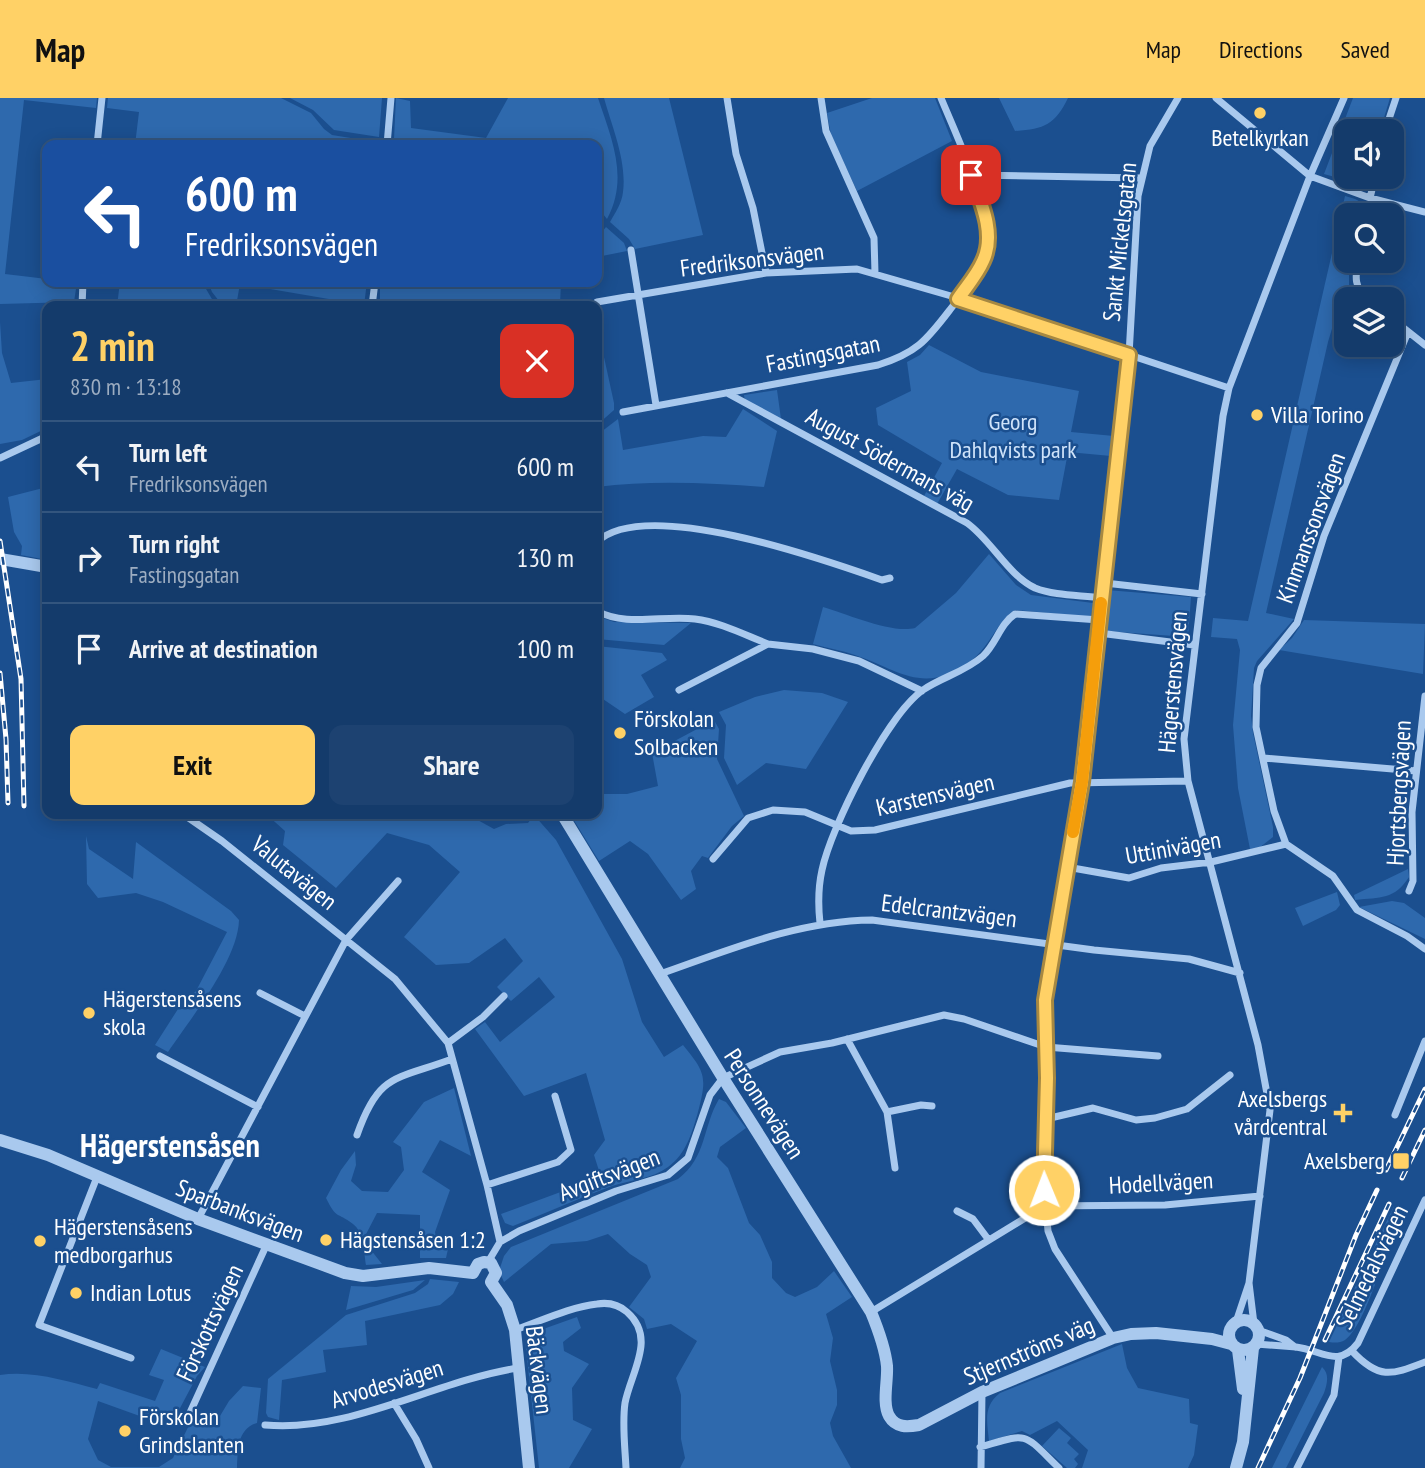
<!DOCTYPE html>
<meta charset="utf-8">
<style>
body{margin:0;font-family:"PT Sans Narrow",sans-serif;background:#1d4271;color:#f1f3f6;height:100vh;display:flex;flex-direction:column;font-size:26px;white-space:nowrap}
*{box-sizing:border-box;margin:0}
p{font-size:23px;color:#9dadc1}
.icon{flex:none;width:38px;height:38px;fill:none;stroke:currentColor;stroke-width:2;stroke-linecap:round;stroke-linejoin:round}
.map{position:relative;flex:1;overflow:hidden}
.side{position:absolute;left:42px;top:203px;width:560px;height:518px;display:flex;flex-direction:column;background:#143b6b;border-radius:14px;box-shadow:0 4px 18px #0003,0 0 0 2px #33557e}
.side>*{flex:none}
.hud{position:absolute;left:42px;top:42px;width:560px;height:147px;border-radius:14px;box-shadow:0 4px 18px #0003,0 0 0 2px #33557e;background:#1a4fa0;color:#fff;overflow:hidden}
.fabs{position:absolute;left:1334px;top:21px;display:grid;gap:14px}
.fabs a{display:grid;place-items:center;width:70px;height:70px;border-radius:14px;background:#143b6b;box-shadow:0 4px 18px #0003,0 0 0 2px #33557e;font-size:35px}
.pin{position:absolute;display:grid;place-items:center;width:60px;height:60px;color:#fff;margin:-30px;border-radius:14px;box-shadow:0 4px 10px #0006}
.me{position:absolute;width:77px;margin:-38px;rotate:359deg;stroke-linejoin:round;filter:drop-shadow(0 0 5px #0008)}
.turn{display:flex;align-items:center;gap:24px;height:147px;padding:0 28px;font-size:32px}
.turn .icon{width:91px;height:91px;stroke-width:2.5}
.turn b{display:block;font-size:49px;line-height:60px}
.round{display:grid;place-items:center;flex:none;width:74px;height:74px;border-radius:14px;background:#1d4271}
.head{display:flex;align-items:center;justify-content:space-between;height:119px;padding:0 28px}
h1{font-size:42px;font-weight:600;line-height:52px;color:#ffd166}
.cta{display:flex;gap:14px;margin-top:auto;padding:14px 28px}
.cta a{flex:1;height:80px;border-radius:14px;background:#ffd166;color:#111;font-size:28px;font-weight:600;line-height:80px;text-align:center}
.cta a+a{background:#1d4271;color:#f1f3f6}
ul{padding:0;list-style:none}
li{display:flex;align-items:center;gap:21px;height:91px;padding:0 28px;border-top:2px solid #33557e}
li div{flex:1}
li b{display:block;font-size:26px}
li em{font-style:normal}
header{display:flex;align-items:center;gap:42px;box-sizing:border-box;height:98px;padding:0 35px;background:#ffd166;color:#111}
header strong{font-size:33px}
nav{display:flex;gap:38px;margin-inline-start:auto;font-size:24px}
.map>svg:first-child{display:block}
.green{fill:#2e69ad}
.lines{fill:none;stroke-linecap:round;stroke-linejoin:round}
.minor{stroke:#a9c9ee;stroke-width:7}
.tertiary{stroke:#a9c9ee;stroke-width:12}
.rail-casing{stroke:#fff;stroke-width:5}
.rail{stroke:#1b4f8f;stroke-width:2.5;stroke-dasharray:8;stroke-linecap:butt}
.route-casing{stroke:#a68842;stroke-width:18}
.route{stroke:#ffd166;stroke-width:12}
.slow{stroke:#f59e0b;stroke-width:12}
.poi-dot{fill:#ffd166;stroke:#1b4f8f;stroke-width:2.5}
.labels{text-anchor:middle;stroke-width:5;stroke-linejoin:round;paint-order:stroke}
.poi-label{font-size:24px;fill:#fff;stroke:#1b4f8f;text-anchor:start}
.street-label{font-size:24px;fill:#fff;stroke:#1b4f8f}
.park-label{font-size:24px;fill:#cfe3fa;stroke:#1b4f8f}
.district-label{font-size:32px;font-weight:bold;fill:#fff;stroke:#1b4f8f}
</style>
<header>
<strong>Map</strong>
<nav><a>Map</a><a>Directions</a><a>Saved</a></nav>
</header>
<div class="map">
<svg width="1425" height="1370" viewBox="0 0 1425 1370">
<rect width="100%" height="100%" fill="#1b4f8f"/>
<path class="green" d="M0,0H97L96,10L24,2L5,176L47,181V184H77L74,204L0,206Z
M108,0H281L311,15L324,31L332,37L357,41L360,47H135L139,14L107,10Z
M290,0H382L379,39L334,32L313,12Z
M396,0L410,3L411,30L486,40L508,0H598C612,42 629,80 607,121C590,103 597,70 597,47H404L394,41Z
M604,0H669L703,137L635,151L629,141L610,124C615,115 622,105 623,94C627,63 612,29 604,0Z
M872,0H935L952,43L857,93L831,37L827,15Z
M999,0H1068C1055,27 1044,31 1015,33Z
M1353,0H1390L1380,33H1346V79H1369L1367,88L1324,76Z
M1345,98C1356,101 1366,103 1363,117H1346V163H1352L1349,177V194L1340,204L1328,244L1266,515L1294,521L1257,563L1254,570L1251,618L1253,635L1273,729V739L1259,750L1250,751L1238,690L1233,627L1240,552L1237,541L1211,539L1213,520L1248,523Z
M606,129L624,145L627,153L597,159V140Z
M120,184H202L216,208H117Z
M208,184H367L364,207L240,186L236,208H223L212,194Z
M380,184H482L522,191L524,184H561L560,206H520L518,208H404L380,204Z
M0,224L2,255L11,285L47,281V330L22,342L0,346Z
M597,227L614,305V312L597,327Z
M929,247L981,274L1079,293L1071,334L1114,338L1111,358L1068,354L1059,402L1008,397L957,371L937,406L924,398L942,365L878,327L876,310L911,293L907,264L920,257Z
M777,292L781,321L745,303L744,297Z
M743,311L777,333L764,389C709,385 651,382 597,389V337L618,321L623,352L703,338L726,339Z
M47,389V462L21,457L22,448L14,434L8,399Z
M989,456L1016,487L1031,497L1093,505L1091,519L1015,512C996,525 990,548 972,562C925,598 901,573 855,557C841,552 827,550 813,546L823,509C847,516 892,536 915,530L956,495Z
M1107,492L1191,499L1188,539L1104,533Z
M597,518L614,524L691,525L664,547L597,541Z
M1304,522L1425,526L1423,576L1279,552L1292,540Z
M597,548L662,555L667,562L641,577L654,599L625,616L597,597Z
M784,592L822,595L848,604L806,671L766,665L737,687L724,660L726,627L719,614L755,599Z
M714,622L719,631L717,661L744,718L732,728L708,760L702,758L691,773L696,791L681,802L648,756L630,743L599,763L570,716H597V696H627L658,688L652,655Z
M266,716H475L474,720L494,731L506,726L528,725L534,717L556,742L622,861L642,924L664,959L683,947C706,975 707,979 698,1014C692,1035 686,1056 668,1069C652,1081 630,1082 612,1088C579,1100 546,1115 513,1128L505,1125L501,1116L601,1079L594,1057L605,1042L586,975L524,998L475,931L485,924L500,944L555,899L539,879L511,903L497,889L523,863L505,840L469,865L436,867L404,839L460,774L429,747L387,735L336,790L283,747L285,733Z
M86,738L89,751L133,781L136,744L231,813L239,822C238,862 191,920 168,954L155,947L178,911L196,893L227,834L163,804L136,795L98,800L87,786Z
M1408,771L1409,779C1394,802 1381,799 1355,802L1354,797Z
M1337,794L1340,807L1336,812L1303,828L1295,810Z
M1392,803L1404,805L1425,820V841L1359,809Z
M454,990L471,1058L440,1042L422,1074L450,1092L435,1134L437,1145L448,1151L446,1160H420V1117L377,1115L363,1142L382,1166L366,1167C364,1155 364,1134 353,1126C336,1113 337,1122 326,1100L341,1072L355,1053L356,1067L351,1083L362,1093L388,1094L404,1072L401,1049L393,1044L424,1004Z
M719,1001L726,1004L746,1030L720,1049L717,1059L728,1070L749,1125L760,1137L772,1164V1180L786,1195L795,1199L817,1189L834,1173L852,1199L826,1216L833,1240L830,1263L837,1292V1307L830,1325L833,1338L851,1370H680L685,1360L681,1341V1297L676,1280L697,1243L671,1226L647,1231L644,1221L629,1209L651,1179L647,1167L630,1156L608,1136L587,1143L551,1146L504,1184L499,1173L504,1158L511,1149L678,1081C707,1059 702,1030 719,1001Z
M1394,1108L1400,1111C1390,1139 1367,1226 1345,1242C1340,1245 1335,1245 1329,1244Z
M430,1181L459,1184L453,1196L440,1207L365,1223L367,1247L323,1252L326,1274L282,1282L279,1322L268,1319L266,1315L268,1281L346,1217L415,1195L428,1186Z
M425,1182L413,1192L346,1212L351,1188L376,1189Z
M577,1219L581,1230L563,1244L564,1253L589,1266L572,1290L573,1322L592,1331L569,1370H539L525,1242L532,1235Z
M1122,1246L1127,1270L1138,1290L1189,1301L1190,1325L1198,1327L1194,1357L1188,1370H1082L1088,1352L1057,1323L1030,1337L1022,1333L989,1343C987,1323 983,1308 1000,1295Z
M161,1251L205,1269L197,1278L179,1312L161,1321H148L98,1303L88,1341L98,1362L111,1369H159L173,1360L193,1319L214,1328L229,1303L243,1288L261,1290L257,1325C237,1331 238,1352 237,1370H0V1277C32,1272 66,1283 97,1291L100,1285L155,1303L164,1282L149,1277Z
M1322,1269C1330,1276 1327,1286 1324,1295L1286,1370H1272Z
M1059,1330L1071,1340L1067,1345L1079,1356L1074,1361L1078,1366L1075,1370H1067L1042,1348Z"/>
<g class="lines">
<path class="minor" d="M727,0L736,56L753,110L766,175
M821,0L826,33L874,140L875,175
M1216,0L1310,78L1370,100L1425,114
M1385,33L1396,0
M97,47L102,0
M387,47L391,0
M972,77L1141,80
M1366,117L1375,79
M631,152L656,307
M1358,163C1355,179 1354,190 1368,201
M597,204L766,175L857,171L958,200L1229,290
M82,208L83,184
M372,208L375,184
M1391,220L1425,247
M1408,234L1324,438L1297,525L1261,570L1257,587L1256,629L1274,713L1286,746L1333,778L1357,812L1407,838L1425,851
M727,295L967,425C991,442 1008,477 1035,490C1055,498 1081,497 1102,500
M623,314L878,267C916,255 926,243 949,213C961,197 978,178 985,159C997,121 956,37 941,0
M0,360L47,338
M597,444C645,398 825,462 882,482L890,480
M1105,485L1202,496
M597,513C626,529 663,517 695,521C720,524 745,537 768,546
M1099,535L1194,547
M679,592L768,546L813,551L859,563L922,593
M1264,660L1416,673
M183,716L222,743L395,881L448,945L487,1087L500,1144L488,1164
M713,761L748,720L773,712L805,714L851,733L875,732L1070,685L1188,683
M1067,769L1129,780L1161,770L1211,764L1286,746
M1409,793L1413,783L1412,714L1425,598
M820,825C818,807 818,790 822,772C831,729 887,617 923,592C942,579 965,574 983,558C996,546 1000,526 1015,516L1099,522
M660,876C729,852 797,823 872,822L1094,852L1189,861L1240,875
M260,895L305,918
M847,941L887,1014L895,1070
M448,945L483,919L504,898
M160,958L258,1009
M887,1014L921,1007L932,1008
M1395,1017L1425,943
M1046,1021L1093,1010L1136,1022L1155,1020L1187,1011L1230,977
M357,1037C379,974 396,982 452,961
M97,1079L39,1227L131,1260
M487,1087L558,1064L571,1052L555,998
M957,1113L973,1121L988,1141
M198,1121L346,842L398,783
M500,1144L519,1133L616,1093L668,1077L688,1060L710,997L723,980L780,954L832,945L944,917L964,921L1046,949L1158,958
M1249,1185L1254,1226
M871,1214L1045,1108L1165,1107L1260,1098
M1236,1224L1249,1185L1270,1012L1258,947L1188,683L1184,641L1223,318L1229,290L1310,78L1344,0
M515,1232C541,1223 570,1209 597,1206C609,1204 618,1206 627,1214C657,1240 631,1274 625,1305C622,1326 625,1349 626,1370
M1258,1232L1286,1242L1295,1249
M1113,1240L1055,1151L1048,1133L1043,1077L1047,980L1045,902L1082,684L1129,257L1138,98L1150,48L1178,0
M1256,1246C1270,1247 1283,1248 1296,1249C1322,1252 1338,1271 1358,1245L1425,1102
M1352,1253C1379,1282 1391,1277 1425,1264
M394,1305L416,1341L429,1370
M188,1319L266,1148
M265,1327C350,1335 434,1283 518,1270
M980,1349C1030,1335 1021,1333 1059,1370
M981,1370L982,1294
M1297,1370L1334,1297L1339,1259"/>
<path class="tertiary" d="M0,461L47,469
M562,716L723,980L871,1214C878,1231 885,1249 887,1268C888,1283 882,1305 889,1318C896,1330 907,1329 919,1327L982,1294L1113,1240L1131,1236L1156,1235L1212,1241L1231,1246
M0,1042L48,1057L198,1121L345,1175L363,1178L429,1170L473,1175
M473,1175L478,1166L484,1164L491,1165L496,1175L491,1184
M491,1184L507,1207L515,1232L529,1370
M1229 1237a15 15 0 1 1 30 0a15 15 0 1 1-30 0Z
M1238,1252L1243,1291
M1236,1370L1243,1344L1253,1250"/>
<g class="rail-casing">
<path id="rail" d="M0,443L21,581L24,708
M0,575L6,641L8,705
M1386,1072L1425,991
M1402,1080L1425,1032
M1325,1242L1389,1106
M1258,1370L1300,1280L1356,1137L1377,1092"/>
</g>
<use href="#rail" class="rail"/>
</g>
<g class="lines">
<g class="route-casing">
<path id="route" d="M971,77C981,104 996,136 983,163C977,177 966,189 958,201L1129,257L1082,684L1045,902L1047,980L1044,1092"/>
</g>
<use href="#route" class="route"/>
<path class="slow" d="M1073,734L1082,684L1101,505"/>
</g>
<g class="poi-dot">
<circle cx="1260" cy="15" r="7"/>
<circle cx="1257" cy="317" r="7"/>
<circle cx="620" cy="635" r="7"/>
<circle cx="89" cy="915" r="7"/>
<path d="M1339.5 1004.5h7v7h7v7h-7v7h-7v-7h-7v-7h7z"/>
<rect x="1392" y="1054" width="18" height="18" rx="3.5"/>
<circle cx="326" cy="1142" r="7"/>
<circle cx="40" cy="1143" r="7"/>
<circle cx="76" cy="1195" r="7"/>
<circle cx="125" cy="1333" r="7"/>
</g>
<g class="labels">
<g class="poi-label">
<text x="1260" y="48" text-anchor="middle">Betelkyrkan</text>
<text x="1271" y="325">Villa Torino</text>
<text x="634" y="629">Förskolan<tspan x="634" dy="28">Solbacken</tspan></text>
<text x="103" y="909">Hägerstensåsens<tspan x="103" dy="28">skola</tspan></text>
<text x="1327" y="1009" text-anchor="end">Axelsbergs<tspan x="1327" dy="28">vårdcentral</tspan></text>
<text x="1385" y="1071" text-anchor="end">Axelsberg</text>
<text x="54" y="1137">Hägerstensåsens<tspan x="54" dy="28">medborgarhus</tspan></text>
<text x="340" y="1150">Hägstensåsen 1:2</text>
<text x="90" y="1203">Indian Lotus</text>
<text x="139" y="1327">Förskolan<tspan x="139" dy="28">Grindslanten</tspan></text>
</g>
<g class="street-label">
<text transform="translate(1120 144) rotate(-84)" y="8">Sankt Mickelsgatan</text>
<text transform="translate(752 162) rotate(-7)" y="8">Fredriksonsvägen</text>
<text transform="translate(823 256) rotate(-11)" y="8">Fastingsgatan</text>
<text transform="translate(890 362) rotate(29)" y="8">August Södermans väg</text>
<text transform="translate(1311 430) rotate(-70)" y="8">Kinmanssonsvägen</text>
<text transform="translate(1173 584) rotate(-85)" y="8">Hägerstensvägen</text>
<text transform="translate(1399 695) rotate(-87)" y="8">Hjortsbergsvägen</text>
<text transform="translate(935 697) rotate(-13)" y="8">Karstensvägen</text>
<text transform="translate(1173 750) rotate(-10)" y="8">Uttinivägen</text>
<text transform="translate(294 775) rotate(39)" y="8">Valutavägen</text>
<text transform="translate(949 813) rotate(7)" y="8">Edelcrantzvägen</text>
<text transform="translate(764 1006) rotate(57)" y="8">Personnevägen</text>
<text transform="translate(609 1077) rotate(-21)" y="8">Avgiftsvägen</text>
<text transform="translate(1161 1085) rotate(-3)" y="8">Hodellvägen</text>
<text transform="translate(240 1113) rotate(21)" y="8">Sparbanksvägen</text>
<text transform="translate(1372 1169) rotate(-64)" y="8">Selmedalsvägen</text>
<text transform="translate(210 1225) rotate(-65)" y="8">Förskottsvägen</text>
<text transform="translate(1029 1253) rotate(-23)" y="8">Stjernströms väg</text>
<text transform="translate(539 1272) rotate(83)" y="8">Bäckvägen</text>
<text transform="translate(387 1286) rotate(-17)" y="8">Arvodesvägen</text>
</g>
<g class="park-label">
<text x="1013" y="332">Georg<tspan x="1013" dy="28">Dahlqvists park</tspan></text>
</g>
<g class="district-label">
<text x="170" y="1059">Hägerstensåsen</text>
</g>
</g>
</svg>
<div class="fabs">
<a><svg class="icon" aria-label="sound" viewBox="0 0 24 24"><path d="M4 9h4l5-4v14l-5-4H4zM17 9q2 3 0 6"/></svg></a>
<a><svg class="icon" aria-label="search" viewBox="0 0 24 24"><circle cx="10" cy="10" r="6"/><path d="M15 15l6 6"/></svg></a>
<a><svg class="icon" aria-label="layers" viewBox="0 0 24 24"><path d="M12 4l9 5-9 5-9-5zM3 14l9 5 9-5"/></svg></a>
</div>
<div class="pin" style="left:971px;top:77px;background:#d93025"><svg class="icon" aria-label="arrive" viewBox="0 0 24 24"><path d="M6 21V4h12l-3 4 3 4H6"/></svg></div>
<svg class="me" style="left:1044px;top:1092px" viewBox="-20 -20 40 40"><circle r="17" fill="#ffd166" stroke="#fff" stroke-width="3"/><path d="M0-11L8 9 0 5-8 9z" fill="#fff"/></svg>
<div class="hud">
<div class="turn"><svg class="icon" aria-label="left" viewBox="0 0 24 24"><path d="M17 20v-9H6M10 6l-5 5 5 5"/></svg><div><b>600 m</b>Fredriksonsvägen</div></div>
</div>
<section class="side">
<div class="head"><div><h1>2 min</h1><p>830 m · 13:18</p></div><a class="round" style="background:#d93025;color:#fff"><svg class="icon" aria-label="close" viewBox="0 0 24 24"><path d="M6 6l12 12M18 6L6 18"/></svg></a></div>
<ul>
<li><svg class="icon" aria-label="left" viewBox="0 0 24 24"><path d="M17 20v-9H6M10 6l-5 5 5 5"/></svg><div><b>Turn left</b><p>Fredriksonsvägen</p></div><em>600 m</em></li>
<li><svg class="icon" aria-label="right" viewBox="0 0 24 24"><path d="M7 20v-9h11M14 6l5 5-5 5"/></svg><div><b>Turn right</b><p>Fastingsgatan</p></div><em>130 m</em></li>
<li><svg class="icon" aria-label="arrive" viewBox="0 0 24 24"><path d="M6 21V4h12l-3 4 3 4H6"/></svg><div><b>Arrive at destination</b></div><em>100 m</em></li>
</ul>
<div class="cta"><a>Exit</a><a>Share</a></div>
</section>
</div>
